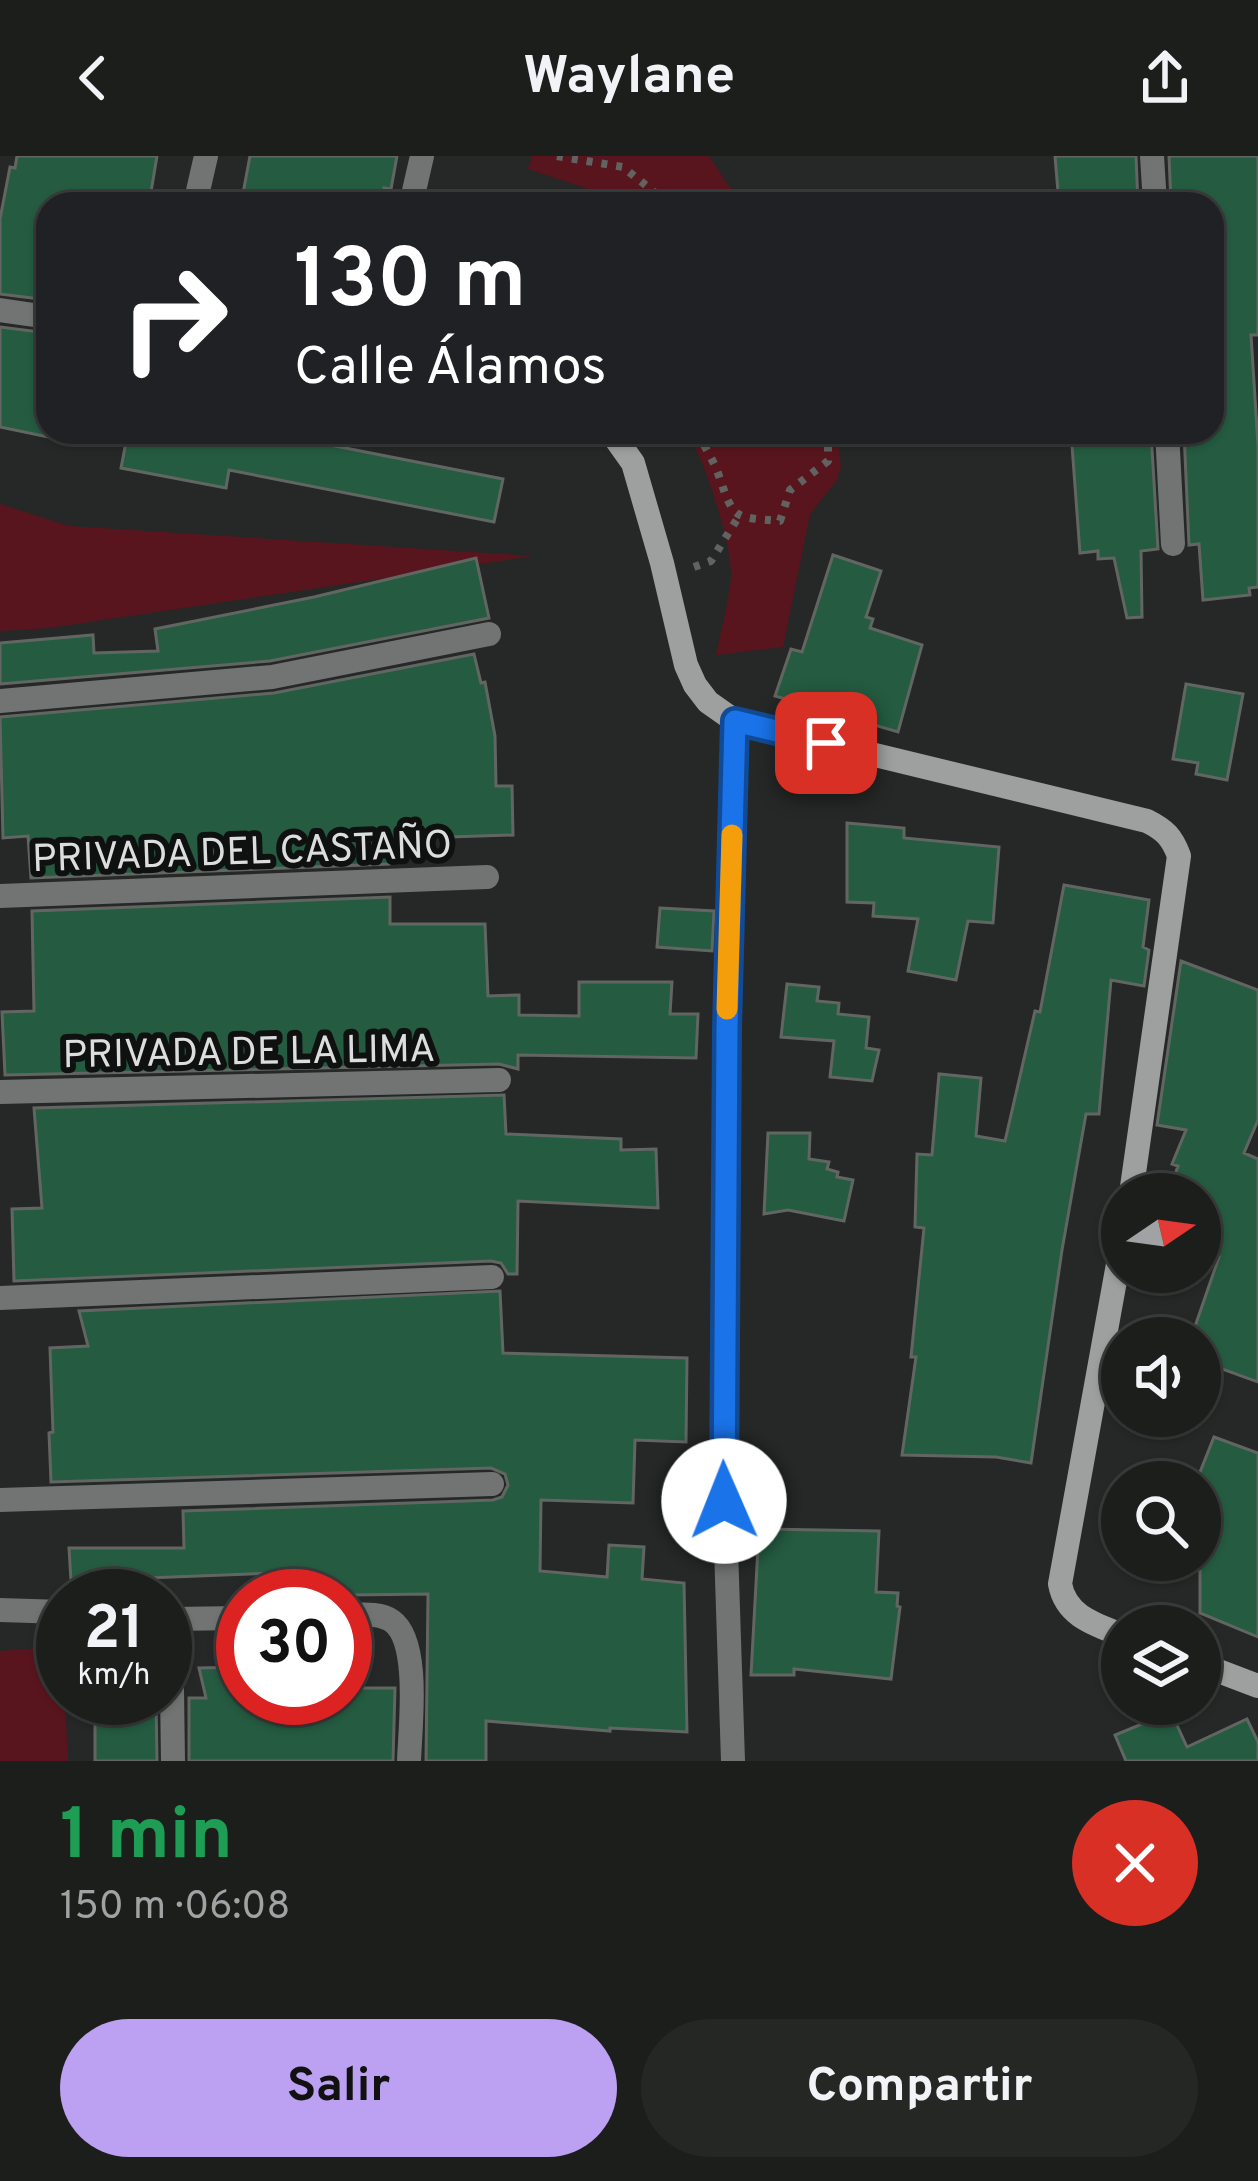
<!DOCTYPE html>
<html lang="es">
<meta charset="utf-8">
<style>
body{margin:0;font-family:Overpass,sans-serif;background:#252725;color:#f1f3f6;height:100vh;display:flex;flex-direction:column;font-size:45px;white-space:nowrap}
*{box-sizing:border-box;margin:0}
p{font-size:39px;color:#a0a2a3}
.icon{flex:none;width:66px;height:66px;fill:none;stroke:currentColor;stroke-width:2;stroke-linecap:round;stroke-linejoin:round}
.map{position:relative;height:1605px;overflow:hidden}
.side{display:flex;flex-direction:column;background:#1c1e1c;flex:1}
.side>*{flex:none}
.banner{position:absolute;left:36px;top:36px;width:1188px;height:252px;border-radius:36px;box-shadow:0 3px 9px #0004,0 0 0 3px #3a3c3b;background:#202124;color:#fff;overflow:hidden}
.needle{width:78px;rotate:77deg}
.tools{position:absolute;left:1101px;top:1017px;display:grid;gap:24px}
.tools a{display:grid;place-items:center;width:120px;height:120px;border-radius:50%;background:#1c1e1c;box-shadow:0 3px 9px #0004,0 0 0 3px #3a3c3b;font-size:60px}
.speed{position:absolute;left:36px;top:1413px;display:flex;gap:24px;font-size:60px;font-weight:700;text-align:center}
.speed>*{display:grid;place-content:center;width:156px;height:156px;border-radius:50%;background:#1c1e1c;box-shadow:0 3px 9px #0004,0 0 0 3px #3a3c3b;line-height:1}
.speed small{font-size:30px;font-weight:400}
.speed .limit{border:18px solid #d22;background:#fff;color:#111}
.pin{position:absolute;display:grid;place-items:center;width:102px;height:102px;color:#fff;margin:-51px;border-radius:24px;box-shadow:0 6px 18px #0006}
.me{position:absolute;width:132px;margin:-66px;rotate:359deg;stroke-linejoin:round;filter:drop-shadow(0 0 9px #0008)}
.turn{display:flex;align-items:center;gap:42px;height:252px;padding:0 60px;font-size:54px}
.turn .icon{width:156px;height:156px;stroke-width:2.5}
.turn b{display:block;font-size:84px;line-height:102px}
.round{display:grid;place-items:center;flex:none;width:126px;height:126px;border-radius:63px;background:#252725}
.overview{display:flex;align-items:center;justify-content:space-between;height:204px;padding:0 60px}
h1{font-size:72px;font-weight:700;line-height:90px;color:#1e9e55}
.primary-button{display:flex;gap:24px;margin-top:auto;padding:24px 60px}
.primary-button a{flex:1;height:138px;border-radius:72px;background:#bca0f2;color:#111;font-size:48px;font-weight:700;line-height:138px;text-align:center}
.primary-button a+a{background:#252725;color:#f1f3f6}
header{display:flex;justify-content:space-between;align-items:center;height:156px;padding:0 60px;background:#1c1e1c;font-size:54px;font-weight:700}
.map>svg:first-child{display:block}
.green{fill:#59151d}
.building{fill:#245b41;stroke:#626663;stroke-width:3}
.lines{fill:none;stroke-linecap:round;stroke-linejoin:round}
.path{stroke:#606361;stroke-width:8;stroke-dasharray:6 9;stroke-linecap:butt}
.street{stroke:#727473;stroke-width:24}
.secondary{stroke:#9da09e;stroke-width:24}
.route-casing{stroke:#114b97;stroke-width:30}
.route{stroke:#1a73e8;stroke-width:21}
.slow{stroke:#f59e0b;stroke-width:21}
.labels{text-anchor:middle;stroke-width:12;stroke-linejoin:round;paint-order:stroke}
.street-label{font-size:39px;fill:#dcdedd;stroke:#0f1110}
</style>
<header><svg class="icon" aria-label="back" viewBox="0 0 24 24"><path d="M15 5l-7 7 7 7"/></svg>Waylane<svg class="icon" aria-label="share" viewBox="0 0 24 24"><path d="M12 15V3M7 8l5-5 5 5M5 13v7h14v-7"/></svg></header>
<div class="map">
<svg width="1258" height="1605" viewBox="0 0 1258 1605">
<rect width="100%" height="100%" fill="#252826"/>
<path class="green" d="M529,0H709L741,48H634L528,13L532,1Z
M687,276H836L841,309L837,324L810,358L783,491L716,499C721,474 728,448 731,423C734,394 704,301 687,276Z
M0,348L69,370L533,400L49,472L0,475Z
M40,1492L63,1505L68,1605H0V1495Z"/>
<path class="building" d="M17,0H157L149,48H48V144L0,138V63L10,11L15,12Z
M250,0H397L391,33L384,32L381,48H357L313,40L311,48H241Z
M1055,0H1136L1138,48H1059Z
M1169,0H1258V179H1251L1258,289V431L1249,432L1250,439L1203,444L1199,388L1189,389L1184,276H1212V48H1171Z
M0,171L48,177V281L0,271Z
M128,276H264L503,323L494,366L229,314L226,332L121,312Z
M1071,276H1151L1158,393L1141,395L1142,461L1127,462L1114,402L1098,403V395L1080,397Z
M833,399L881,415L866,461L873,463L870,472L922,489L898,576L775,540L791,493L802,496Z
M476,402L489,462L270,505L0,528V487L93,479L94,497L158,495L155,473L314,441Z
M474,498L481,527L485,526L495,580L496,630H512L513,679L388,683L389,708L31,722L28,680L3,682L0,561L274,537Z
M1186,528L1243,538L1227,624L1196,618L1198,607L1173,603Z
M847,667L904,672V682L999,691L993,767L968,765L956,824L908,815L918,763L873,760L874,747L847,746Z
M1064,729L1149,744L1143,791L1149,794L1144,830L1111,824L1099,958H1086L1062,1094L1031,1307L996,1301L902,1299L916,1201H911L924,1072L915,1071L917,998L932,999L939,918L981,922L976,980L1005,985L1035,855L1040,856Z
M390,741V768H485L488,840L519,839V859L579,860V826H672L670,858H698L696,902L518,899V913L499,908L5,919L2,856L34,855L32,755Z
M660,752L714,755L712,795L657,791Z
M1181,805L1258,834V964L1244,997L1258,1003V1226L1200,1205V1182H1191L1219,1101L1200,1094V1038H1168L1178,1010L1172,1008L1186,974L1157,969Z
M787,828L819,831L817,845L839,847L838,858L869,861L866,892L879,894L872,925L830,921L834,885L781,881Z
M504,939L506,978L621,983V994L656,993L658,1052L518,1045L517,1118H508L501,1107L491,1105L14,1125L12,1053L42,1052L34,952Z
M768,977H810L809,1003L829,1006L827,1013L838,1016L837,1021L853,1024L844,1065L788,1054L764,1058Z
M500,1135L503,1197L687,1202L686,1286L635,1284L633,1347L541,1344L540,1415L607,1421L609,1389L644,1391L642,1423L684,1427L687,1576L610,1572V1575L486,1565V1605H426L428,1438L274,1440L273,1417L71,1425L69,1392H184L183,1355L493,1344L502,1341L508,1329L505,1318L491,1312L51,1326L49,1277L53,1276L50,1192L88,1190L79,1155Z
M1214,1281L1258,1297V1481L1200,1457V1415L1186,1410L1188,1404H1200V1316Z
M759,1373L879,1375L876,1436L898,1437L897,1450L900,1451L891,1523L794,1513V1519H751Z
M243,1511V1542H345V1532H395L393,1605H189V1542H206L199,1512Z
M95,1542H156L157,1605H95Z
M1171,1556L1187,1591L1247,1563L1258,1586V1605H1126L1115,1579Z"/>
<g class="lines">
<path class="path" d="M557,0L623,11L669,48
M697,276C704,290 714,305 719,320C734,364 733,361 780,365L790,334L828,305V276
M694,411L711,405L739,360"/>
<path class="street" d="M1152,0L1155,48
M195,48L206,0
M411,48L422,0
M0,154L48,161
M1167,276L1173,388
M0,545L272,521L489,478
M0,740L487,721
M0,936L499,924
M0,1142L492,1121
M0,1344L492,1328
M0,1454L63,1456
M345,1459C360,1459 379,1456 392,1465C421,1486 410,1572 409,1605
M173,1605L171,1463L243,1462
M733,1605L723,1301L727,872L735,565"/>
<path class="secondary" d="M611,276L633,307L662,407L686,509L695,529L708,546L735,565L1147,665C1165,674 1172,681 1179,700L1131,1038
M1122,1086L1060,1428C1066,1460 1094,1468 1122,1479
M1200,1508L1258,1530"/>
</g>
<g class="lines">
<g class="route-casing">
<path id="route" d="M724,1345L727,872L735,565L826,587"/>
</g>
<use href="#route" class="route"/>
<path class="slow" d="M727,853L732,679"/>
</g>
<g class="labels">
<g class="street-label">
<text transform="translate(242 694) rotate(-2)" y="14">PRIVADA DEL CASTAÑO</text>
<text transform="translate(249 894) rotate(-1)" y="14">PRIVADA DE LA LIMA</text>
</g>
</g>
</svg>
<div class="tools">
<a><svg class="needle" viewBox="-14 -14 28 28"><path d="M0-13l5 13h-10z" fill="#e53935"/><path d="M0 13l5-13h-10z" fill="#a0a2a3"/></svg></a>
<a><svg class="icon" aria-label="sound" viewBox="0 0 24 24"><path d="M4 9h4l5-4v14l-5-4H4zM17 9q2 3 0 6"/></svg></a>
<a><svg class="icon" aria-label="search" viewBox="0 0 24 24"><circle cx="10" cy="10" r="6"/><path d="M15 15l6 6"/></svg></a>
<a><svg class="icon" aria-label="layers" viewBox="0 0 24 24"><path d="M12 4l9 5-9 5-9-5zM3 14l9 5 9-5"/></svg></a>
</div>
<div class="speed"><div>21<small>km/h</small></div><div class="limit">30</div></div>
<div class="pin" style="left:826px;top:587px;background:#d93025"><svg class="icon" aria-label="arrive" viewBox="0 0 24 24"><path d="M6 21V4h12l-3 4 3 4H6"/></svg></div>
<svg class="me" style="left:724px;top:1345px" viewBox="-20 -20 40 40"><circle r="19" fill="#fff"/><path d="M0-13L10 11 0 6-10 11z" fill="#1a73e8"/></svg>
<div class="banner">
<div class="turn"><svg class="icon" aria-label="right" viewBox="0 0 24 24"><path d="M7 20v-9h11M14 6l5 5-5 5"/></svg><div><b>130 m</b>Calle Álamos</div></div>
</div>
</div>
<section class="side">
<div class="overview"><div><h1>1 min</h1><p>150 m · 06:08</p></div><a class="round" style="background:#d93025;color:#fff"><svg class="icon" aria-label="close" viewBox="0 0 24 24"><path d="M6 6l12 12M18 6L6 18"/></svg></a></div>
<div class="primary-button"><a>Salir</a><a>Compartir</a></div>
</section>
